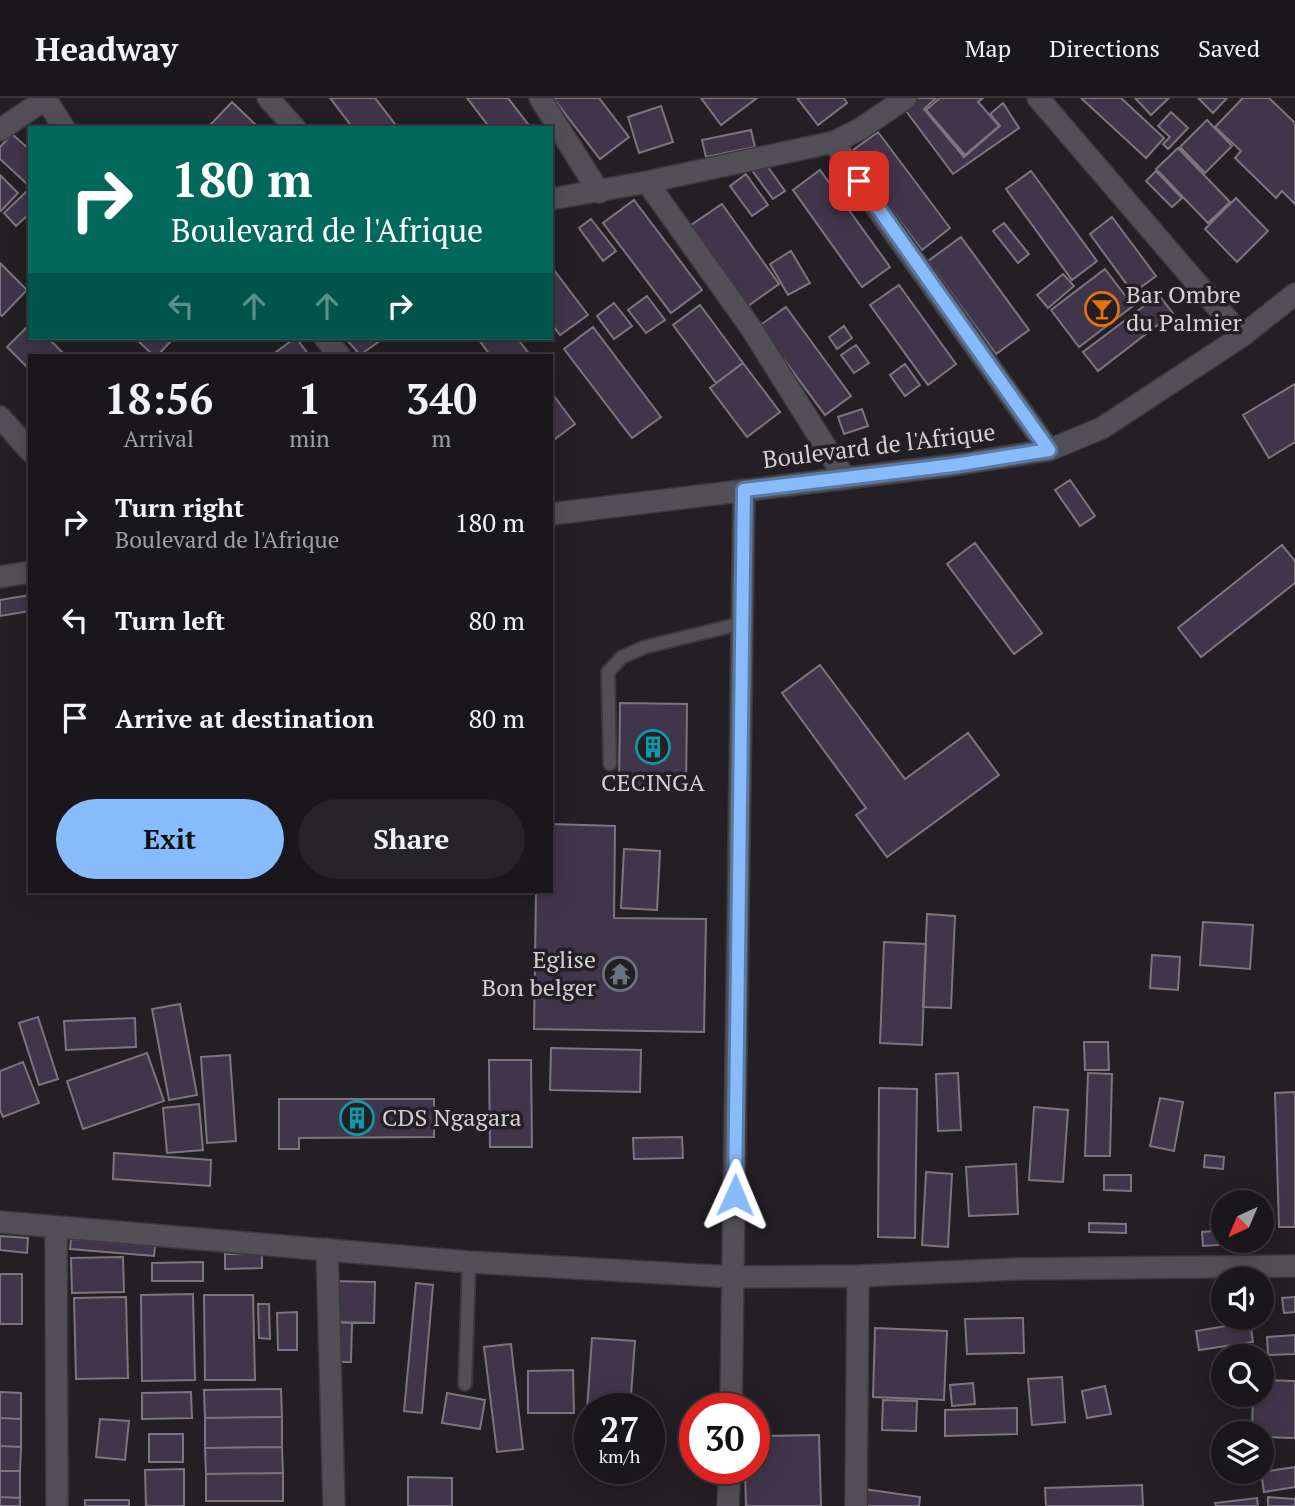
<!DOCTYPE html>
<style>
body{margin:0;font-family:"PT Serif",serif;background:#272429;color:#f1f3f6;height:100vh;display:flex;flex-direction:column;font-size:26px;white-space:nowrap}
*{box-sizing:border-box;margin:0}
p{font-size:23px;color:#9f9fa3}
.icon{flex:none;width:38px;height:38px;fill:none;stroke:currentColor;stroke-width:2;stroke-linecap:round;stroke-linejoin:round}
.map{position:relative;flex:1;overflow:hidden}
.side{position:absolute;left:28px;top:256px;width:525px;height:539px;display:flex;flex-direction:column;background:#1a171c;border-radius:0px;box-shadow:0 4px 18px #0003,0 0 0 2px #38363b}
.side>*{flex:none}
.banner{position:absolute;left:28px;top:28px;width:525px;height:214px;border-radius:0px;box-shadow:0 4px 18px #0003,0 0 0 2px #38363b;background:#00695c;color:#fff;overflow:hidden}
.needle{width:46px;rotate:224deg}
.controls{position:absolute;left:1211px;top:1092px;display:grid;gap:14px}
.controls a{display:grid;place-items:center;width:63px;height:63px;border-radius:50%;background:#1a171c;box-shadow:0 4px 18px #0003,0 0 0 2px #38363b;font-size:35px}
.speed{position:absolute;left:574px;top:1295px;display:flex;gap:14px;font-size:35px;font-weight:700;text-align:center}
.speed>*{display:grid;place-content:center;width:91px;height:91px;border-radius:50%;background:#1a171c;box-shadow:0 4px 18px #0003,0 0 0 2px #38363b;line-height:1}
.speed small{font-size:18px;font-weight:400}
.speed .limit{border:10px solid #d22;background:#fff;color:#111}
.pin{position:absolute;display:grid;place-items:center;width:60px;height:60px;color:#fff;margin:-30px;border-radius:14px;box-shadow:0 4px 10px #0006}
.me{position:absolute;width:77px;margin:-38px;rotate:1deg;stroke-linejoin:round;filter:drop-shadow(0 0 5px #0008)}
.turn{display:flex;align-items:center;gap:24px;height:147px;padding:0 28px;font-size:32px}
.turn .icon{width:91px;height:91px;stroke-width:2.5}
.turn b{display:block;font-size:49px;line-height:60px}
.lanes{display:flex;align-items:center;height:66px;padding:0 28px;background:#0003;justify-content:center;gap:35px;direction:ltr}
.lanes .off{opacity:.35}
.eta{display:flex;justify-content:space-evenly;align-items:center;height:119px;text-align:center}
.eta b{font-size:42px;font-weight:800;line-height:49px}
.button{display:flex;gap:14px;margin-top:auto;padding:14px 28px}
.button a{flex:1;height:80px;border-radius:42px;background:#87bbfb;color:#111;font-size:28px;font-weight:800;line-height:80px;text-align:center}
.button a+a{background:#272429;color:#f1f3f6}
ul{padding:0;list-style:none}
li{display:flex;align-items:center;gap:21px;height:98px;padding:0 28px}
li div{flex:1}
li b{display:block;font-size:26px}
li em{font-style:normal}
header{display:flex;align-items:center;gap:42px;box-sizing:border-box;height:98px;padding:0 35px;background:#1a171c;border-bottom:2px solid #38363b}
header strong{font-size:33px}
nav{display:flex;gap:38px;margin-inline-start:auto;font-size:24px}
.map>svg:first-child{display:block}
.building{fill:#41354b;stroke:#7a767e;stroke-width:2}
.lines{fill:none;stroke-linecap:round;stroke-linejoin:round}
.service-casing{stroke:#3c393e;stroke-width:16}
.minor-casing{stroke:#3c393e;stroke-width:24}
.tertiary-casing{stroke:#3c393e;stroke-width:24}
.service{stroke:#534f56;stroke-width:12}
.minor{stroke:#534f56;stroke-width:21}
.tertiary{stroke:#534f56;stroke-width:21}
.route-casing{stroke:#587aa3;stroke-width:18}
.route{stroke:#87bbfb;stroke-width:12}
.labels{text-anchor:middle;stroke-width:7;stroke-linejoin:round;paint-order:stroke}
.poi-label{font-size:24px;fill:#d3d0d4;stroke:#231f25;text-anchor:start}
.street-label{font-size:24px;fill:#d3d0d4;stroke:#231f25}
</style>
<header>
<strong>Headway</strong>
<nav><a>Map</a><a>Directions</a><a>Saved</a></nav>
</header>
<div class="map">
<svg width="1295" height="1408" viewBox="0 0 1295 1408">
<rect width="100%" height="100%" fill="#231f25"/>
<path class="building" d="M330,0H375L398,30H353Z
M467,0H508L531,30H490Z
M553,0H599L629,39L600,61Z
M701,0H757L721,27Z
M797,0H844L847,5L818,27Z
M914,0H936L924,11L964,59L1000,28L990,16L1003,5L1019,30L953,76L903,9Z
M940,0H983L978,4L999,28L965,57L926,12Z
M1081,0H1121L1164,40L1146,60Z
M1135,0H1169L1151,17Z
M1198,0H1227L1213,15Z
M1243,0H1269L1295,25V106L1282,93L1276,100L1235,60L1241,53L1215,29Z
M232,4L259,30H214L211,26Z
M661,8L673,44L639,55L628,19Z
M1171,14L1188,30L1168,51L1163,46L1170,39L1158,28Z
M1207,22L1232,48L1205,75L1180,49Z
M751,32L755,49L706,59L702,42Z
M878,34L950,130L922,152L849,55Z
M12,36L30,52V83L27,86L0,61V49Z
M1178,50L1230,104L1208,125L1156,71Z
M763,62L785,93L773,101L751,71Z
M820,72L890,169L862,189L793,92Z
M1031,73L1097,163L1072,182L1006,91Z
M1156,73L1182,100L1172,109L1146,83Z
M746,76L768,107L752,118L730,88Z
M0,77L18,95L1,113L0,112Z
M30,90V115L16,128L4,115Z
M1236,100L1268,133L1237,164L1205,131Z
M634,102L702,192L671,215L603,125Z
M722,106L779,186L748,208L691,127Z
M1112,119L1156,178L1133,195L1090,136Z
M591,121L616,153L603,163L579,130Z
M1004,125L1029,156L1018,165L993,133Z
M961,139L1029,232L996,256L928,163Z
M791,153L810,185L788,197L770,166Z
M0,165L27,192L2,218L0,216Z
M551,168L588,217L560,237L551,225Z
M1105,171L1133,208L1079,249L1051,212Z
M1063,176L1074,188L1048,210L1037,197Z
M899,187L956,266L928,287L870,207Z
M1154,191L1173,215L1098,273L1083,254L1144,208L1139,203Z
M647,198L665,222L646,235L628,212Z
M614,205L632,228L614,241L597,218Z
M700,207L743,265L716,285L673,227Z
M786,209L851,298L825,317L759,228Z
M30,226V240H48L65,257H30V272L7,249Z
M844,228L852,240L837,251L829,239Z
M593,229L661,319L632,340L564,251Z
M135,240H174L158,257H153Z
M296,240L309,257H272L295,240Z
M345,240H384L360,257Z
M482,240H517L530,257H490L479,242Z
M856,247L869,265L854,275L841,257Z
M743,265L780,314L747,339L710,290Z
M905,266L920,287L905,298L890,277Z
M1295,286V344L1269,360L1243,317Z
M551,294L575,326L551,344Z
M862,311L868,328L844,336L838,319Z
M1070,382L1095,418L1080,428L1055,392Z
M975,445L1042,535L1014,556L947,466Z
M1282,447L1295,463V485L1201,559L1178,530Z
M30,497V513L0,518V502Z
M820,567L905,681L968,635L999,677L887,759L856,717L866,710L782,595Z
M620,605L687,606L686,693L619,692Z
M551,726L615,728L614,820L706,821L704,934L534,931L536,793H551Z
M624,751L660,753L657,812L621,810Z
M927,816L955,818L951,910L923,909Z
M1203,824L1253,827L1250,871L1200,867Z
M884,844L926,846L922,947L880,945Z
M1152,857L1180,859L1178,892L1150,890Z
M180,906L197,997L169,1002L152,911Z
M38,919L58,981L39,987L19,925Z
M135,920L136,949L66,952L64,923Z
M1084,944H1108L1109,972H1085Z
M551,950L641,952L640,994L550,992Z
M147,955L164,1003L83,1031L67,983Z
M230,957L236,1043L207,1045L201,959Z
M489,962H531L532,1049H490Z
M23,964L39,1005L3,1019L0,1012V973Z
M958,975L961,1032L938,1033L936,976Z
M1088,975L1112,976L1110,1058H1085Z
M879,990L917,991L915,1140L878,1139Z
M1295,994V1129H1279L1275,995Z
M1160,1000L1183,1004L1174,1053L1150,1048Z
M279,1001H434V1039L299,1040V1051H279Z
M199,1006L203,1052L167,1055L163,1010Z
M1034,1009L1068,1012L1063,1084L1029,1082Z
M682,1039L683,1060L634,1061L633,1040Z
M114,1055L211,1062L210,1088L113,1081Z
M1205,1057L1224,1059L1223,1071L1204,1069Z
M1016,1066L1018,1116L969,1118L966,1069Z
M926,1074L952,1076L948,1149L922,1147Z
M1104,1077H1131V1093L1104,1092Z
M1089,1125L1126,1126V1135L1089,1134Z
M1223,1132V1143H1235V1146L1203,1148L1202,1134Z
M0,1138L28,1140L27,1155L0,1152Z
M71,1141L155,1148L154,1158L70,1151Z
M225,1156H262V1170L225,1171Z
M123,1159L124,1194L72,1195L71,1160Z
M203,1164V1183H152V1165Z
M0,1176H22V1226H0Z
M333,1183L375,1184L374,1225L332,1224Z
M416,1185L433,1187L422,1315L404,1313Z
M193,1196L195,1282L142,1283L141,1197Z
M204,1197H253L255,1282H205Z
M126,1199L128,1280L76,1281L74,1200Z
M1295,1199V1214L1284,1215L1282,1200Z
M258,1206H269L270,1241L259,1240Z
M297,1214V1252H278L277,1215Z
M1023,1220L1024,1255L967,1256L965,1221Z
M332,1224L352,1225L351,1264H331Z
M1250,1224L1253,1244L1199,1252L1196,1233Z
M875,1230L947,1233L944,1302L873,1299Z
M1295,1237V1256L1268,1257L1267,1239Z
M592,1240L635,1243L630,1311L587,1312Z
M511,1246L523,1351L497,1354L484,1249Z
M573,1272L574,1315H528V1273Z
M1062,1279L1065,1324L1032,1327L1028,1281Z
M1262,1282L1295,1283V1340L1262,1339V1335H1252L1253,1297H1262Z
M973,1285L975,1306L952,1308L950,1287Z
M1105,1288L1111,1316L1087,1320L1082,1293Z
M281,1291L282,1319L205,1320L204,1292Z
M0,1294L21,1295V1321L0,1320Z
M191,1294L192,1320L142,1321V1295Z
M447,1295L485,1302L480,1331L442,1325Z
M883,1302L917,1303L916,1333L882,1332Z
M1017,1310V1336L945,1338V1312Z
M282,1319V1349L205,1350V1320Z
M0,1320L21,1321V1349L0,1348Z
M100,1321L129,1323L125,1362L96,1359Z
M149,1336H183V1364H149Z
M819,1337L821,1408H746L745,1370H754V1338Z
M0,1348L21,1349L20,1373H0Z
M282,1349L283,1375L206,1376L205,1350Z
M1295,1369V1389L1264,1394L1261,1374Z
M184,1371V1408H146L145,1372Z
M0,1373H20V1400L0,1399Z
M283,1375V1403H206V1376Z
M408,1379L452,1380V1408H408Z
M1142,1387L1143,1408H1046L1045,1390Z
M864,1391L920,1399L919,1408H861Z
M0,1399L20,1400V1408H0Z
M1268,1399L1295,1401V1408H1268Z
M1257,1400L1258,1408H1216L1215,1405Z
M85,1402H129V1408H85Z"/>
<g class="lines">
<g class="service-casing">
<path id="service" d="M610,666L608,574L622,559L645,549L743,525
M465,1286L469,1164"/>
</g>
<g class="minor-casing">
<path id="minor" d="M45,0L64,30
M268,0L295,30
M540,0L599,94
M1038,0L1242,238
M0,32L47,0
M834,44L860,31L906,0
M647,84L834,44L871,102L1049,352
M551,101L647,84L751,230L845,380
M325,240L339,257
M0,479L30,474
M0,1124L469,1164L734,1179L858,1178L1016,1171L1295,1168
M56,1129L57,1408
M327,1151L334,1408
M731,1311L744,392
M728,1408L730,1370
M856,1408L858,1178"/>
</g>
<g class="tertiary-casing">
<path id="tertiary" d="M0,319L30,353
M551,416L954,367L1049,352L1102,330L1242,238L1295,196"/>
</g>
<use href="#service" class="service"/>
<use href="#minor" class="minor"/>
<use href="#tertiary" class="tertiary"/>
</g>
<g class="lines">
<g class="route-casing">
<path id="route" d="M735,1097L744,392L954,367L1049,352L859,83"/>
</g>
<use href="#route" class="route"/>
</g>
<defs>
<g id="bar-ring" transform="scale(1.75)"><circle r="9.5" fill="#231f25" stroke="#e8710a" stroke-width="1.5"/><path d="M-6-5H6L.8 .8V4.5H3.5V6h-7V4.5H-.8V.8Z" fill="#e8710a"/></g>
<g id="building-ring" transform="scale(1.75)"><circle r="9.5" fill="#231f25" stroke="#0f9aa8" stroke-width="1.5"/><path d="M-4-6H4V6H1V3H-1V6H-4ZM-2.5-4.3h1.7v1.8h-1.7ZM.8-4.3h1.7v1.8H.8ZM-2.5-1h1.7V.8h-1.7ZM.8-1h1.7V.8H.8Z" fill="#0f9aa8"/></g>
<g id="temple-ring" transform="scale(1.75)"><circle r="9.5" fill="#231f25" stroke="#6b7280" stroke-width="1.5"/><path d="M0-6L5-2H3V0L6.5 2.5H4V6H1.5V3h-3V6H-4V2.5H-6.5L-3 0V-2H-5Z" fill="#6b7280"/></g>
</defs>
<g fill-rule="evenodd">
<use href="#bar-ring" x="1102" y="211"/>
<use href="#building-ring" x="653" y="649"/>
<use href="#temple-ring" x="620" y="876"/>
<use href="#building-ring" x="357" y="1020"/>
</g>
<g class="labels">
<g class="poi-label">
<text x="1126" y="205">Bar Ombre<tspan x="1126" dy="28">du Palmier</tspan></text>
<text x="653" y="693" text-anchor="middle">CECINGA</text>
<text x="596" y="870" text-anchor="end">Eglise<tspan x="596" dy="28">Bon belger</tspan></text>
<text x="382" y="1028">CDS Ngagara</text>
</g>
<g class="street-label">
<text transform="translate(879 348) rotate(-7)" y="8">Boulevard de l'Afrique</text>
</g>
</g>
</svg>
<div class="controls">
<a><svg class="needle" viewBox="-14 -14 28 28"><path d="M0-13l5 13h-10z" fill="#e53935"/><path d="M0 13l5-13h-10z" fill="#9f9fa3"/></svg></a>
<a><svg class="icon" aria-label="sound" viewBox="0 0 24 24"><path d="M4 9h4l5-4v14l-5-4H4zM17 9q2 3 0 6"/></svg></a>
<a><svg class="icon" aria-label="search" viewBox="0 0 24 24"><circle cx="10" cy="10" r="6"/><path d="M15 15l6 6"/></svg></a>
<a><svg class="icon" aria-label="layers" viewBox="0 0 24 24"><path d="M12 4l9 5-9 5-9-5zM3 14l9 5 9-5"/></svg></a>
</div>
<div class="speed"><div>27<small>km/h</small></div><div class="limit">30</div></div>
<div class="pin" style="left:859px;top:83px;background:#d93025"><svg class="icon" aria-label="arrive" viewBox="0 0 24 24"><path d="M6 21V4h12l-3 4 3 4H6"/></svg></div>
<svg class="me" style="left:735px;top:1097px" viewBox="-20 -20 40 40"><path d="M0-17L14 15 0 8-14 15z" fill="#87bbfb" stroke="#fff" stroke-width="4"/></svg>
<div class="banner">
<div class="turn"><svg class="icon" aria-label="right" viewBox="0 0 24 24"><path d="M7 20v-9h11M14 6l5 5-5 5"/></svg><div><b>180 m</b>Boulevard de l'Afrique</div></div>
<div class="lanes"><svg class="icon off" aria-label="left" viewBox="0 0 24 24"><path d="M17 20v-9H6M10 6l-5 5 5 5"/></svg><svg class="icon off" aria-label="ahead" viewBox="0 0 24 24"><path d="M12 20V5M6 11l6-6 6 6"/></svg><svg class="icon off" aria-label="ahead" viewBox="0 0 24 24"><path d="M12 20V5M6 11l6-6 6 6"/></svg><svg class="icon" aria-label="right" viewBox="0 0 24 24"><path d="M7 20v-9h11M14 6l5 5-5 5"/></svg></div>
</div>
<section class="side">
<div class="eta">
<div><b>18:56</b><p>Arrival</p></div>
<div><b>1</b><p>min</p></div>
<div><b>340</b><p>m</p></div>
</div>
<ul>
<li><svg class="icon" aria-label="right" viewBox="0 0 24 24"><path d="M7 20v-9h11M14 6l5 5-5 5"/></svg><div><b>Turn right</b><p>Boulevard de l'Afrique</p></div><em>180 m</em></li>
<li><svg class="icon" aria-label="left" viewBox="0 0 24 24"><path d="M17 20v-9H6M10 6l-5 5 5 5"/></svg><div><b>Turn left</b></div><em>80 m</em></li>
<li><svg class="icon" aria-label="arrive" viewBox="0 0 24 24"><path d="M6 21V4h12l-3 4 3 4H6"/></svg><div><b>Arrive at destination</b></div><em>80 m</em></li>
</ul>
<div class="button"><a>Exit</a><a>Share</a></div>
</section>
</div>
